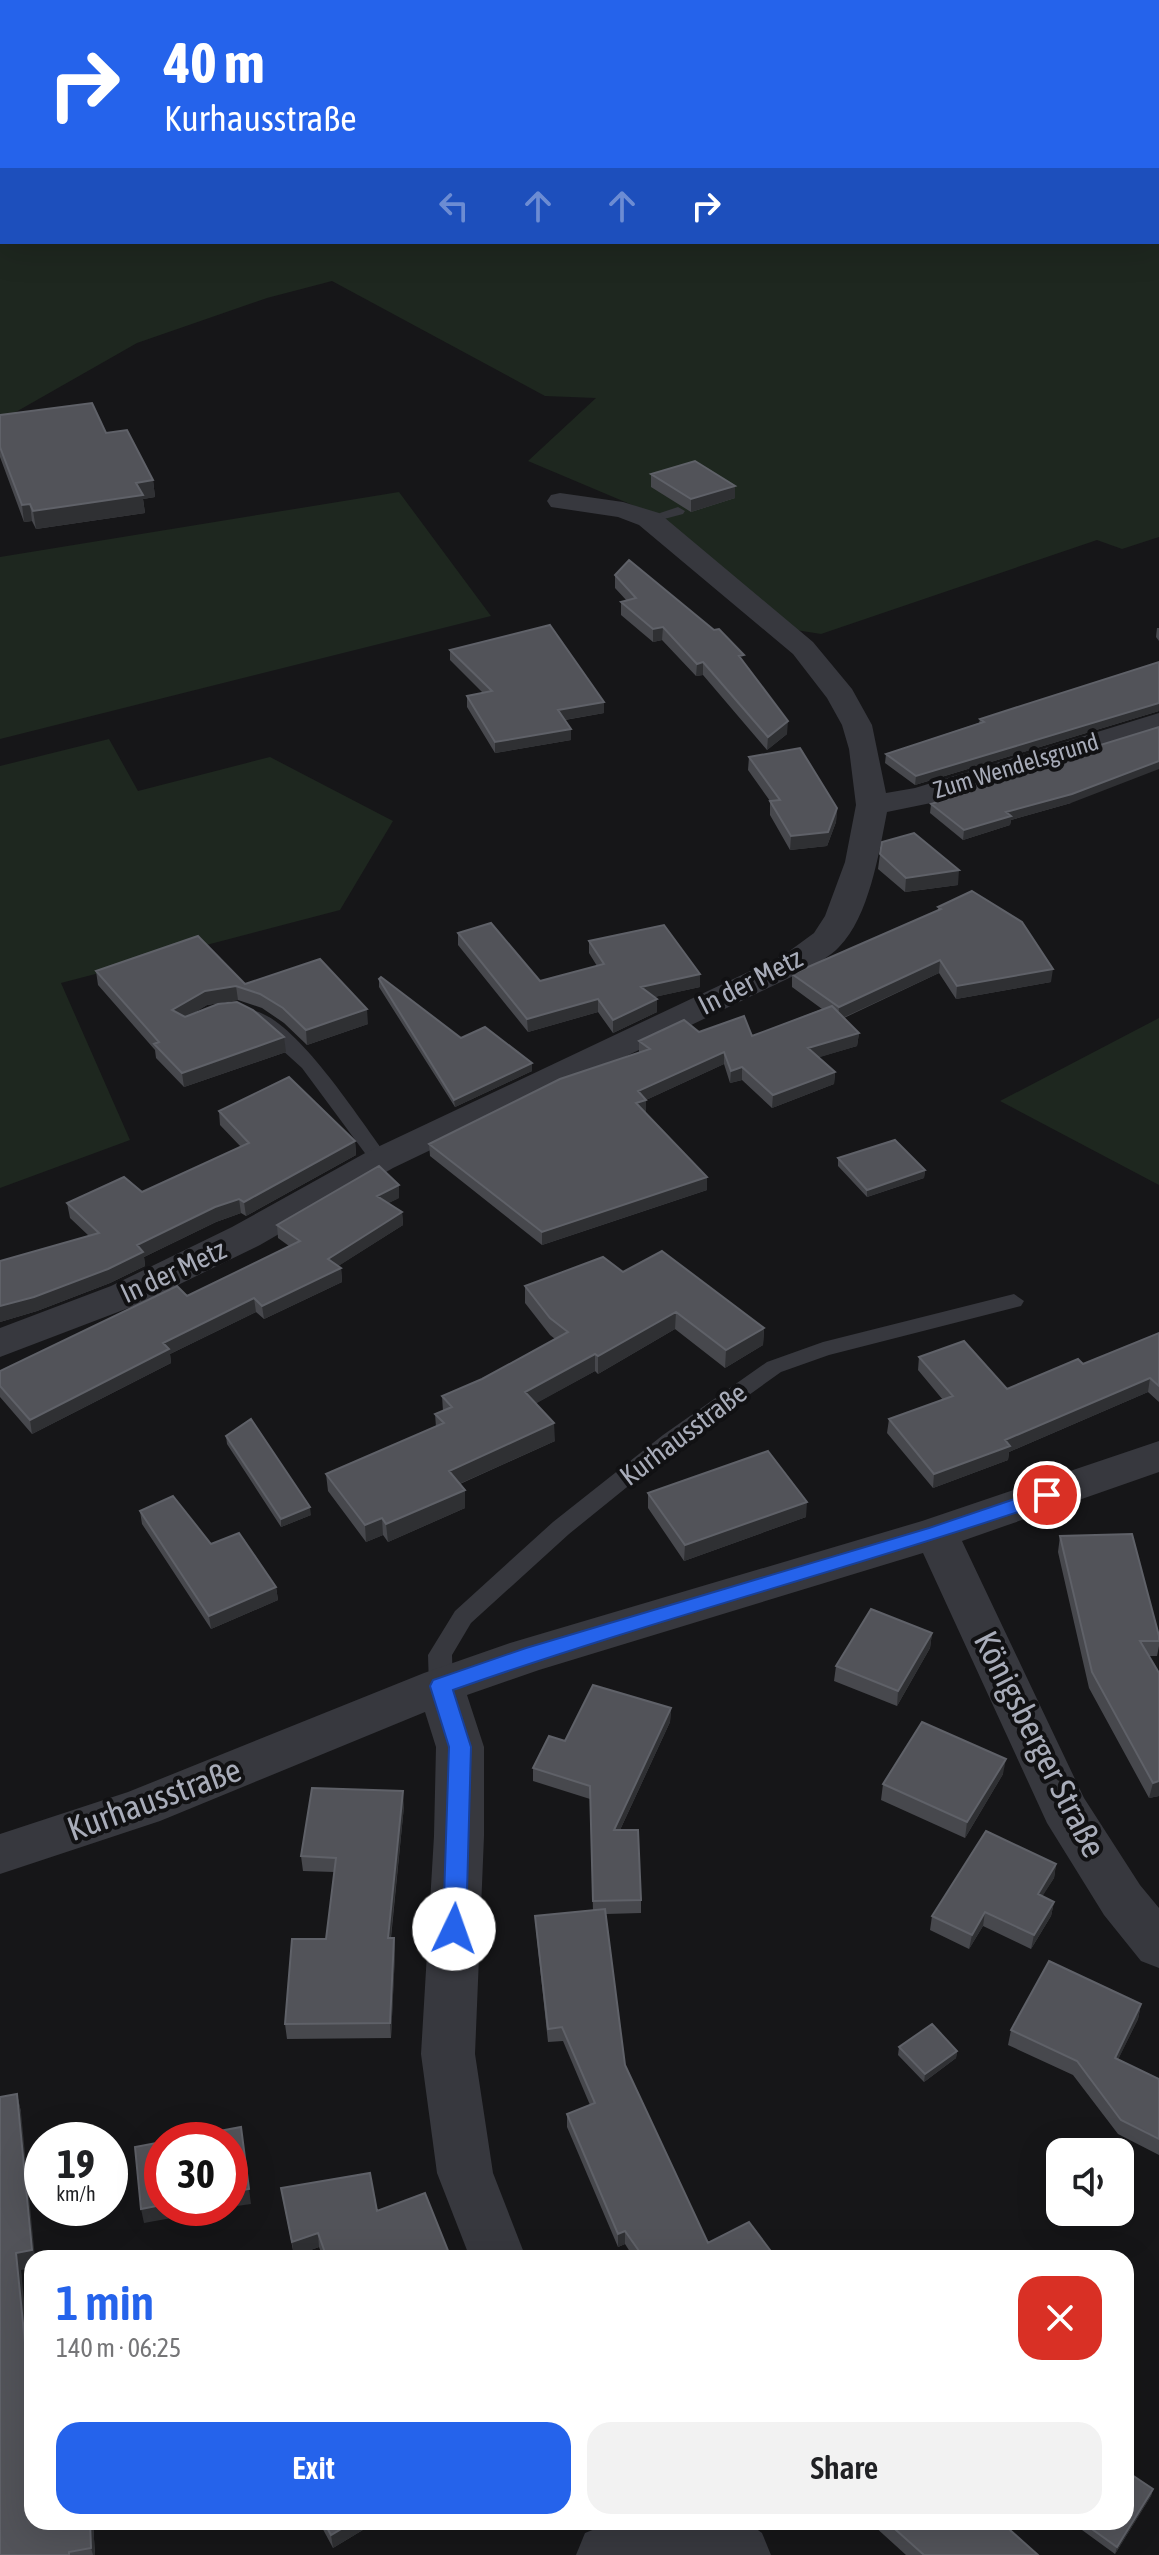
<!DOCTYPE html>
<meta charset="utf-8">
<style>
body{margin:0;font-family:"Asap Condensed",sans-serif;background:#f2f2f2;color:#202124;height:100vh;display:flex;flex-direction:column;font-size:30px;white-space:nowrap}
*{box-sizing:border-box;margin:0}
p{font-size:26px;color:#757577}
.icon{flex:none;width:44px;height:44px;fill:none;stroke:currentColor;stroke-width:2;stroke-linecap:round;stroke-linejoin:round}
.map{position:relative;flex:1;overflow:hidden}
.details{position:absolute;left:24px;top:2250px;width:1110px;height:280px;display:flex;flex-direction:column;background:#fff;border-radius:24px;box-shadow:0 8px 32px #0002}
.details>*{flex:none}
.top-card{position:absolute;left:0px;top:0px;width:1160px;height:244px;box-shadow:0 8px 32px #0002;background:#2563eb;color:#fff;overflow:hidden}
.tools{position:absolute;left:1046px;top:2138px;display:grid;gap:16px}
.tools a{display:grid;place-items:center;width:88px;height:88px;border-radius:16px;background:#fff;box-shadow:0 8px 32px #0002;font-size:40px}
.speed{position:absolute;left:24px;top:2122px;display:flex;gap:16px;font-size:40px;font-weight:700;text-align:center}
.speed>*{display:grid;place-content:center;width:104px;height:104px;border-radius:50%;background:#fff;box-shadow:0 8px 32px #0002;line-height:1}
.speed small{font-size:20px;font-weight:400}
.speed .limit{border:12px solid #d22;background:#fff;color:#111}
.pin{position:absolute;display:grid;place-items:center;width:68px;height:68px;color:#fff;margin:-34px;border:4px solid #fff;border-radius:50%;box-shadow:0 2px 8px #0007}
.me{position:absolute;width:88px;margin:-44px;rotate:3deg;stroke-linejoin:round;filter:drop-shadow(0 0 6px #0008)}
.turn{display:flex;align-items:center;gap:28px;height:168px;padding:0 32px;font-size:36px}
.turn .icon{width:104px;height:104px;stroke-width:2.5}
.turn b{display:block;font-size:56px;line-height:68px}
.lanes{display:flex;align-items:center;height:76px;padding:0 32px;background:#0003;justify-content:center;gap:40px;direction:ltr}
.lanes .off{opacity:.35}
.round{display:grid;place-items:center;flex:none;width:84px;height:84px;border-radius:24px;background:#f2f2f2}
.headline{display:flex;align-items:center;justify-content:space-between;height:136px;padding:0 32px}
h1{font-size:48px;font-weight:600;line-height:60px;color:#2563eb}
.primary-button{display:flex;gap:16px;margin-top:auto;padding:16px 32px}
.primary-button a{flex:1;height:92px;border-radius:24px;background:#2563eb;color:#fff;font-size:32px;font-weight:600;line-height:92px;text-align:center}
.primary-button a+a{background:#f2f2f2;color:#202124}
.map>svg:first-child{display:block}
.green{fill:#1e271f;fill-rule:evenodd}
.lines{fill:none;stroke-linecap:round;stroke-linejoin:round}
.lane{fill:#37383e;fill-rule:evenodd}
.street{fill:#37383e;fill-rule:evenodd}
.wall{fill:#47484d}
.shaded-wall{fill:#2f3033}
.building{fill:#525359;stroke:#5f6168;stroke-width:2}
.route{fill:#2563eb;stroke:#184099;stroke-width:2}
.labels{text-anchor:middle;stroke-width:8;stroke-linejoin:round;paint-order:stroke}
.far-street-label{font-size:24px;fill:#a8acb9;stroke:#111113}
.street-label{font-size:28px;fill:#a8acb9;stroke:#111113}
.near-street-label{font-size:34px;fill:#a8acb9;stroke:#111113}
</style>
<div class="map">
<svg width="1159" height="2555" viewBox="0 0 1159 2555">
<rect width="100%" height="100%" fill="#161618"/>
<path class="green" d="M0,0H1159V537L1122,549L1097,540L821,634L796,630L656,515L528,461L596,398L545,396L332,281L267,298L137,343L0,421ZM2,2H1158V242H2Z
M399,492L491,616L0,739V557Z
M109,739L138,791L270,757L393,821L340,910L61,983L130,1140L0,1188V766Z
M1159,1018V1185L1000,1101Z"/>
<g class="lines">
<path class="lane" d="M678,507L685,511L683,514L649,523L642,519Z
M255,1011C297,1021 360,1120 387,1156L389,1160L387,1164H373L302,1068L249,1020L246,1016L249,1012Z
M1014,1294L1024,1301L1021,1306L829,1355L781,1372L679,1445L569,1534L471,1623L452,1655L453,1686L449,1692L441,1695L433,1692L429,1686L428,1655L455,1611L553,1522L663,1435L767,1362L823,1342Z"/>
<path class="street" d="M560,493L623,502L659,513L813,642L852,689L872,725L886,793L915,788L1159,713V732L931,803L887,812C879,853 869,917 839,947C831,956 818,962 808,969L393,1168L260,1245L139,1304L0,1357V1328L111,1286L232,1227L367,1152L784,955L814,933L825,916L845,862L856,805L849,749L842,725L827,698L793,654L639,525L618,517L551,507L547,501L551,495Z
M1159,1441V1472L962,1541L1084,1798L1140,1885L1159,1908V1968L1141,1961L1104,1915L1047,1823L923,1553L539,1670L467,1695L484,1747V1836L475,2054L493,2173L526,2258H470L437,2173L421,2054L434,1836L436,1747L425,1712L160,1821L0,1874V1834L128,1792L424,1673L510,1643L922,1521Z
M633,2522H747L762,2533L771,2555H576L585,2533L607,2524Z"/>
</g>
<path class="wall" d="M0,415L106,433L153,480L155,497L143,499L145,513L36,529L32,521L24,522L0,457Z
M651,474L735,486V498L691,512L651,487Z
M615,575L743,662L787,734L767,750L703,675L696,676L662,640L653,642L621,615V602L627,601L615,588Z
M1157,628H1159V641L1156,637Z
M450,650L604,713L565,720L571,740L495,753L467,707V696L483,693L450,660Z
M1159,662V711L915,785L885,763L886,754L979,723L980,719Z
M749,757L837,808L836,822L827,846L790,850L770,815V801L748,770Z
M941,794L1071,803L1011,820L1010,825L963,840L930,813L931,804L940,801Z
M880,854L958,885L905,892L878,869Z
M938,907L1051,982L956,999L939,973L844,1018L859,1033L857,1046L819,1057L835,1072L834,1084L772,1108L742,1080L730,1083L724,1064L646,1100L645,1113L707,1177V1190L542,1245L430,1156L429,1144L639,1053V1041L699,1032L752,1036L822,1009L792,987V974L938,911Z
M458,933L540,981L597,966L589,953V941L700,987L654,997L657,1012L613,1033L598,1012L528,1032L458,945Z
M96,971L245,984L368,1024L307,1045L284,1023L262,1008L238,1000L207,1005L190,1015L286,1052L184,1087L156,1058L155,1050L98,985Z
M379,979L461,1038L532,1071L455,1107L379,987Z
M219,1111L355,1141L356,1155L246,1216L241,1213L216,1222L144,1257L145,1266L110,1283L37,1311L0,1322V1261L89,1236L70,1218L67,1203L142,1192L241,1147L220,1125Z
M838,1158L925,1170L924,1178L867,1197L838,1166Z
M399,1198L388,1203L402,1212L403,1225L338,1266L341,1268L342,1282L264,1319L256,1312L170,1354L171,1363L32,1434L0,1397V1371L187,1296L289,1246L278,1238L277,1225Z
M623,1272L764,1328L763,1345L725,1368L675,1329L598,1374L595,1371L536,1403L555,1441L460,1484L465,1490V1508L388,1542L383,1535L366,1542L328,1491L326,1474L436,1427L435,1414L443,1411L442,1396L482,1379L555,1339L550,1335L525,1303V1286Z
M1159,1333V1402L1148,1392L1009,1452L1008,1460L933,1488L887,1433L889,1419L943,1400L918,1370L919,1357L1007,1389L1083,1364Z
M226,1436L311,1515L281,1527L227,1444Z
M648,1493L806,1517L684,1561L648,1508Z
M140,1511L211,1544L276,1587L278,1600L211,1629L142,1524Z
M1060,1536L1159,1636V1646L1157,1656H1149L1159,1796L1149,1798L1089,1688L1058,1552Z
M932,1633L930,1648L897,1706L834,1681L836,1666Z
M671,1708L670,1722L620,1830L641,1900V1913L606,1914L625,2065L708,2243L776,2258H634L625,2244L618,2247L567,2127V2114L590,2105L563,2041L548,2042L536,1930L535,1916L593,1911L590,1799L533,1781V1768L565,1741Z
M1003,1774L965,1838L881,1800L883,1784Z
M404,1806L391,1938H394L395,1953L391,2038L287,2039L285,2024L326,1939L334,1872L303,1871L301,1856Z
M1056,1864L1054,1878L1042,1896L1054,1902L1051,1916L1031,1949L983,1926L969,1949L930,1930L932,1916Z
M1141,2004L1138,2019L1118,2059L1159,2079V2155L1118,2134L1073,2075L1008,2045L1011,2030Z
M899,2047L957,2051L956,2058L924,2082L898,2055Z
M17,2094L21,2112V2270L32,2522H93L95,2555H0Z
M281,2188L377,2211L451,2258H323L319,2247L294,2256Z
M1153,2489L1151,2496L1115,2554L1071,2522H1126Z
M319,2522H376L333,2548Z
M874,2522H1001L1038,2555H906L873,2525Z"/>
<path class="shaded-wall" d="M153,480L155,497L143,499L145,513L36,529L33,511L136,483Z
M735,486V498L691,512V499Z
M30,504L32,521L24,522L22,505Z
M663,627L662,640L653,642V629Z
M703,662V675L696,676L697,664Z
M604,702V713L558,721V710Z
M1159,703V711L915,785L916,776Z
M788,721L787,734L767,750L768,737Z
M571,729V740L495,753V742Z
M1159,761V769L1071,803L1011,820L1010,825L963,840L964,830L1006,812Z
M837,808L836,822L827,846L790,850L791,836Z
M959,870L958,885L905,892L906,878Z
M940,960L939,973L838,1020L839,1007Z
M1053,969L1051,982L956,999L957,986Z
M700,974V987L641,1000V987Z
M236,986L238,1000L207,1005L174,1025L172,1010L205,991Z
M598,999V1012L528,1032L527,1019Z
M657,999V1012L613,1033V1020Z
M367,1009L368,1024L307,1045L306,1030Z
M859,1033L857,1046L807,1061L808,1048Z
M284,1037L286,1052L184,1087L182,1073Z
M724,1052V1064L646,1100V1112L636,1116L638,1091Z
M532,1063V1071L455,1107L454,1100Z
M742,1067V1080L730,1083L731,1071Z
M835,1072L834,1084L772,1108L773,1095Z
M355,1141L356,1155L246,1216L244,1202Z
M925,1170L924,1178L867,1197V1190Z
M707,1177V1190L542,1245V1232Z
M399,1185V1198L377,1209V1196Z
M239,1199L241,1213L216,1222L144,1257L145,1266L110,1283L37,1311L0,1322V1306L137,1245L215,1207Z
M402,1212L403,1225L329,1272L328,1259Z
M341,1268L342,1282L264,1319L262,1306Z
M254,1298L256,1312L170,1354L171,1363L32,1434L30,1420L163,1343Z
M676,1312L675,1329L598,1374V1356Z
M764,1328L763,1345L725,1368L726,1350Z
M595,1354V1371L526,1409L525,1392Z
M1150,1378L1148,1392L1009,1452L1008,1460L933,1488L934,1474L1005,1440Z
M554,1423L555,1441L450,1488L449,1471Z
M465,1490V1508L388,1542L386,1524Z
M807,1502L806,1517L684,1561L685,1545Z
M310,1507L311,1515L281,1527V1519Z
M382,1518L383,1535L366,1542L365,1525Z
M276,1587L278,1600L211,1629L209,1616Z
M932,1633L930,1648L897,1706L898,1691Z
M671,1708L670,1722L614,1843V1830Z
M1006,1759L1003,1774L965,1838L967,1822Z
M1159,1781V1796L1149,1798L1153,1783Z
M403,1791L404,1806L389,1953L388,1938Z
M1056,1864L1054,1878L1035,1908L1038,1894Z
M1054,1902L1051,1916L1031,1949L1034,1935Z
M985,1912L983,1926L969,1949L972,1935Z
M394,1938L395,1953L391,2038L390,2023Z
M1141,2004L1138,2019L1112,2072L1115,2058Z
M957,2051L956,2058L924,2082L925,2074Z
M17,2094L21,2112L35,2258H32V2268L21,2270L32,2383V2414L16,2253Z
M241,2127L251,2204L230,2207V2192Z
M162,2205V2208H227L144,2223L141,2209Z
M625,2231V2244L618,2247V2234Z
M318,2233L319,2247L294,2256L292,2242Z
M1153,2489L1151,2496L1115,2554L1117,2547Z
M90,2522H93L95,2555H93L91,2548Z
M353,2522H376L333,2548L331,2535Z"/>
<path class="building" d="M92,403L106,433L127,430L153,480L136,483L143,495L33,511L30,504L22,505L0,447V415Z
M695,461L735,486L691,499L651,474Z
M629,560L714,630L719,629L744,655L739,656L788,721L768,737L703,662L697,664L663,627L653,629L621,602L636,598L615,575Z
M550,625L604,702L558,710L571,729L495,742L467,696L492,691L450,650Z
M1159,662V703L916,776L886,754L984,722L980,719Z
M1159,727V761L1072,794L1006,812L1011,816L964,830L931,804L947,799L941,794Z
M800,748L837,808L828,832L791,836L770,801L780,800L749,757Z
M914,833L959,870L906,878L880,854L882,842Z
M972,891L1022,922L1053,969L957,986L940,960L839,1007L792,974L941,909L938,907Z
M491,923L540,981L604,964L589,941L664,925L700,974L641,987L657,999L613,1020L598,999L527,1019L458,933Z
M198,936L245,984L320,959L367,1009L306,1030L283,1008L260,994L236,986L205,991L172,1010L185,1017L218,1004L237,1002L253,1010L284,1037L182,1073L154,1044L159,1042L96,971Z
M381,977L461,1038L485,1027L532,1063L454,1100L379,979Z
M832,1006L859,1033L808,1048L835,1072L773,1095L742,1067L731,1071L724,1052L638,1091L646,1100L636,1103L707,1177L542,1232L429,1144L560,1079L650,1049L639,1041L684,1020L699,1032L744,1016L752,1036Z
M289,1077L355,1141L244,1202L239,1199L215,1207L137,1245L143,1252L108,1269L34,1297L0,1306V1261L99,1233L67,1203L124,1177L142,1192L249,1143L219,1111Z
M895,1140L925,1170L867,1190L838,1158Z
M379,1166L399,1185L377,1196L402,1212L328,1259L341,1268L262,1306L254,1298L163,1343L169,1349L30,1420L0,1386V1371L177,1286L187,1296L300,1241L277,1225Z
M662,1251L764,1328L726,1350L676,1312L598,1356L595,1354L525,1392L554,1423L449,1471L465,1490L386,1524L382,1518L365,1525L326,1474L444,1423L435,1414L452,1407L442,1396L482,1379L568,1332L550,1318L525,1286L603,1257L623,1272Z
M1159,1333V1386L1150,1378L1005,1440L1010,1446L934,1474L889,1419L953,1396L919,1357L964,1341L1007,1389L1078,1359L1083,1364Z
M251,1419L310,1507L281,1519L226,1436Z
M768,1451L807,1502L685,1545L648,1493Z
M173,1496L211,1544L239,1533L276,1587L209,1616L140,1511Z
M1132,1534L1159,1636V1641H1140L1159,1673V1781L1153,1783L1092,1672L1060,1536Z
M871,1609L932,1633L898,1691L836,1666Z
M593,1685L671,1708L614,1830H638L641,1900L593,1901L590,1786L533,1768L549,1736L565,1741Z
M922,1722L1006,1759L967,1822L883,1784Z
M312,1788L403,1791L388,1938H394L390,2023L285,2024L292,1939H326L336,1858L301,1856Z
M986,1831L1056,1864L1038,1894L1054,1902L1034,1935L985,1912L972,1935L932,1916Z
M605,1909L625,2065L708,2243L749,2222L776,2258H644L625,2231L618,2234L567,2114L595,2103L562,2027L548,2029L535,1916Z
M1049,1961L1141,2004L1115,2058L1159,2079V2139L1121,2120L1077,2061L1011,2030Z
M932,2024L957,2051L925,2074L899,2047Z
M17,2094L32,2250L16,2253L32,2413V2522H90L91,2548L69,2552V2555H0V2097Z
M241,2127L249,2189L230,2192V2140H171Z
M162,2142V2205L141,2209L135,2147Z
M370,2173L377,2211L425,2193L451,2258H327L318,2233L292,2242L281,2188Z
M1126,2471L1153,2489L1117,2547L1082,2522H1126Z
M324,2522H353L331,2535Z
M887,2522H1001L1038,2555H924Z"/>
<path class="route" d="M1047,1488L1054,1490L1057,1495L1054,1500C855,1568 651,1620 453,1690L471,1747L466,1929L462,1936L454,1939L446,1936L443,1929L449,1747L430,1686L433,1680L526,1648L929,1528Z"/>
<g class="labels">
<g class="far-street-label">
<text transform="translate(1016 766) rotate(-17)" y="8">Zum Wendelsgrund</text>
</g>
<g class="street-label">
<text transform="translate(750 981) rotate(-27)" y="10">In der Metz</text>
<text transform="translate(173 1271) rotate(-25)" y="10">In der Metz</text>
<text transform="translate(683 1434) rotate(-37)" y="10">Kurhausstraße</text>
</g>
<g class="near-street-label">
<text transform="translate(1040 1744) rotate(63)" y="12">Königsberger Straße</text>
<text transform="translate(154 1799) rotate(-20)" y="12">Kurhausstraße</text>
</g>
</g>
</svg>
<div class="tools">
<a><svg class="icon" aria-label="sound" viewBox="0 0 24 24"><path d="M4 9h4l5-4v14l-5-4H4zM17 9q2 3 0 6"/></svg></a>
</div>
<div class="speed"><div>19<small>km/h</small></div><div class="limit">30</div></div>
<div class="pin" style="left:1047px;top:1495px;background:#d93025"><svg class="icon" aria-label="arrive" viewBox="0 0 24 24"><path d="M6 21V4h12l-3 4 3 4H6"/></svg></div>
<svg class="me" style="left:454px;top:1929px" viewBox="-20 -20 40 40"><circle r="19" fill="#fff"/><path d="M0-13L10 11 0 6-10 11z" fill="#2563eb"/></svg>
<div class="top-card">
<div class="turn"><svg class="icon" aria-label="right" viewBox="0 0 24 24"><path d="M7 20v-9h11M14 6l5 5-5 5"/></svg><div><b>40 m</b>Kurhausstraße</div></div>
<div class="lanes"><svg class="icon off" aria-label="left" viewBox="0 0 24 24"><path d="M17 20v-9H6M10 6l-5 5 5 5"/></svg><svg class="icon off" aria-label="ahead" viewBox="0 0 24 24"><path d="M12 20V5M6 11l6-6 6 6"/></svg><svg class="icon off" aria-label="ahead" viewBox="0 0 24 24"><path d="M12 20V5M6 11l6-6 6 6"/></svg><svg class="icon" aria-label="right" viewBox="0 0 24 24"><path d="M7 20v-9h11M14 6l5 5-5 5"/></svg></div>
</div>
<section class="details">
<div class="headline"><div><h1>1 min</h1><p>140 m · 06:25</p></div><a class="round" style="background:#d93025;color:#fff"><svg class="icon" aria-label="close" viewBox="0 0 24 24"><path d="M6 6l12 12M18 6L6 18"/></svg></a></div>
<div class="primary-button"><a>Exit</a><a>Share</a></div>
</section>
</div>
